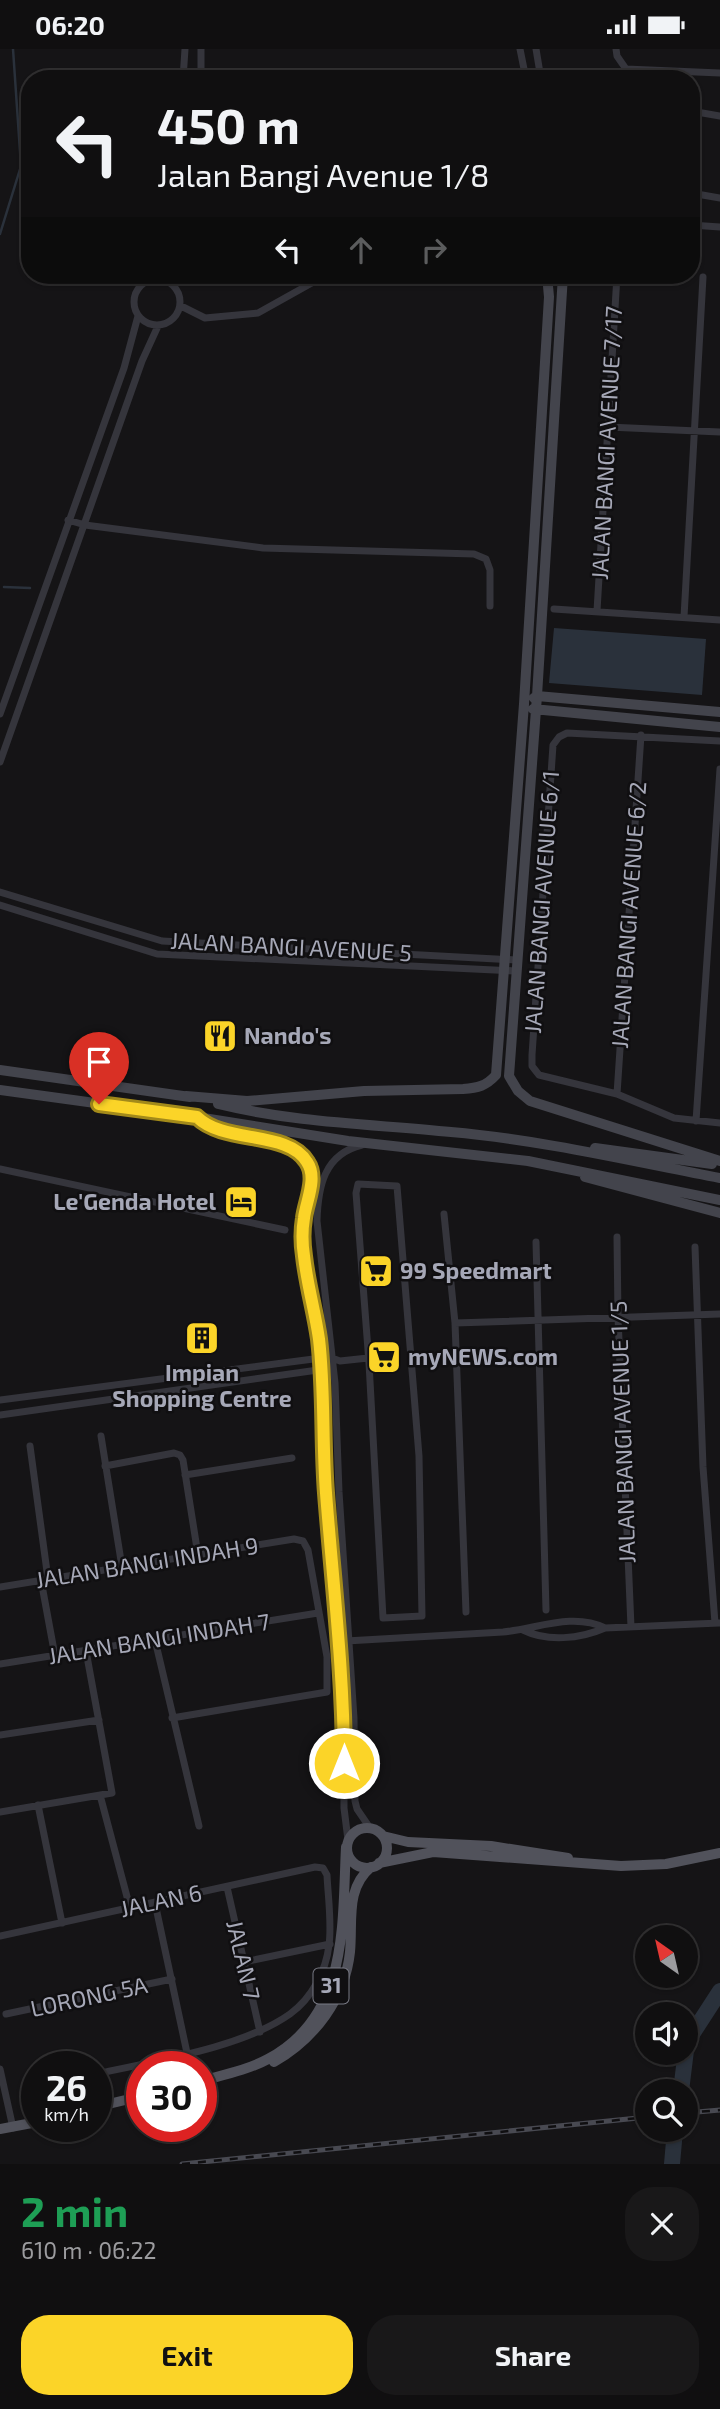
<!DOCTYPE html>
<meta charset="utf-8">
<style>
body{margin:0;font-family:"Exo 2",sans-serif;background:#191819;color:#f1f3f6;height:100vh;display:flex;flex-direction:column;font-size:26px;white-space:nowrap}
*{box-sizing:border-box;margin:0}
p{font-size:23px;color:#9c9c9f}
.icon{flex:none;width:38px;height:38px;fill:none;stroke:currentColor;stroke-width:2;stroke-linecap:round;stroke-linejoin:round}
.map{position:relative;height:2115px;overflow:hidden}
.side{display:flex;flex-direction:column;background:#100f10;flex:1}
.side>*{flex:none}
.top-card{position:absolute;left:21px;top:21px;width:679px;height:214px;border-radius:28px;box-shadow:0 2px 5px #0004,0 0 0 2px #302f30;background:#100f10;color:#f1f3f6;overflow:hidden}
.needle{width:46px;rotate:326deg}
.fabs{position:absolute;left:635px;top:1876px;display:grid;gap:14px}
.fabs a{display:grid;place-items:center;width:63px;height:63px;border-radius:50%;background:#100f10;box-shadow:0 2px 5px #0004,0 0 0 2px #302f30;font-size:35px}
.speed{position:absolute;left:21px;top:2002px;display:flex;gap:14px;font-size:35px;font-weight:700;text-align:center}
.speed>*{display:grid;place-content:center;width:91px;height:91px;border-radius:50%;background:#100f10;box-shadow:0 2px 5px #0004,0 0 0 2px #302f30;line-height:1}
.speed small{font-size:18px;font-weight:400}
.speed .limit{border:10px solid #d22;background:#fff;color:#111}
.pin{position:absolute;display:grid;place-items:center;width:60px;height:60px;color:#fff;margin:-72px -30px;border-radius:50% 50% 50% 0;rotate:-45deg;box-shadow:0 0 7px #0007}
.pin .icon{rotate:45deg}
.me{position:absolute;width:77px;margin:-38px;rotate:0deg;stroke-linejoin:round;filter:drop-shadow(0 0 5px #0008)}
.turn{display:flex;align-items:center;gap:24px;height:147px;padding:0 21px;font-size:32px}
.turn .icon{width:91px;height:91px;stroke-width:2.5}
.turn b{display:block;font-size:49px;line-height:60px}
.lanes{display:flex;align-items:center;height:66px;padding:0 21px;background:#0003;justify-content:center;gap:35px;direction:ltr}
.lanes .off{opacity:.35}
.round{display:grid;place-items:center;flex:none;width:74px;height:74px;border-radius:28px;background:#191819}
.head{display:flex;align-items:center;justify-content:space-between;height:119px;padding:0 21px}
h1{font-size:42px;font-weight:700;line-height:52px;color:#1e9e55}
.action{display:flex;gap:14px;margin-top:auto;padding:14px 21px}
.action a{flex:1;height:80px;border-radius:28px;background:#fbd428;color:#111;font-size:28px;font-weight:700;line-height:80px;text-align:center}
.action a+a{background:#191819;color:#f1f3f6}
.status{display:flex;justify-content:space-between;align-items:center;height:49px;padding:0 35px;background:#100f10;direction:ltr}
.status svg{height:19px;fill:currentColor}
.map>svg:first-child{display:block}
.water{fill:#2a313b}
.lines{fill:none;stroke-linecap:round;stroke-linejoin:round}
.stream{stroke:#2a313b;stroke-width:2.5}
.river{stroke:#2a313b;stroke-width:16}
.street{stroke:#35353c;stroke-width:7}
.secondary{stroke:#43444c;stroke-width:10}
.primary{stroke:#51525b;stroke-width:10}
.rail-casing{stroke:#484951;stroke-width:5}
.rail{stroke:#100f11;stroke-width:2.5;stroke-dasharray:8;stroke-linecap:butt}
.route-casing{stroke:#a38a1a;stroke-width:18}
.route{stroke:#fbd428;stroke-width:12}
.labels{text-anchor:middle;stroke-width:5;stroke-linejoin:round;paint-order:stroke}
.shield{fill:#100f11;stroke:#797a85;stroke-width:2}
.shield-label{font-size:21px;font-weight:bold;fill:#a6a8b7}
.street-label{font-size:23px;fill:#a6a8b7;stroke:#100f11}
.poi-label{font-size:23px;font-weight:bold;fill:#a6a8b7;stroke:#100f11;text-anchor:start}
</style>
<div class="status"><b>06:20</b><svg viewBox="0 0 49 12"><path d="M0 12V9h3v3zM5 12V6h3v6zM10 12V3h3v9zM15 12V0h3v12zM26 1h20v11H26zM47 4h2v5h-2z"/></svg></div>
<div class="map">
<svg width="720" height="2115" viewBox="0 0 720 2115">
<rect width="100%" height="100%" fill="#151416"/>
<path class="water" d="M554,579L706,590L702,646L549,634Z"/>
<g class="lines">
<path class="stream" d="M0,185L21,117L13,0
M4,538L30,539"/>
<path class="river" d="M681,2042L687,1993L720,1942
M672,2115L675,2081"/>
<path class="street" d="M520,0L526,30
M536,0L541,30
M616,0L617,7L626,20L720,24
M183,30L185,0
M201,30V0
M691,62L720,67
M691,144L720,149
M691,176L720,178
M134 253a23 23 0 1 1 46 0a23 23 0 1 1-46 0Z
M181,257L205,269L258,264L326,226
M608,378L720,383
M68,471L85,476L263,499L474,505L486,510L490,521V557
M554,560L720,571
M597,562L617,226
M684,568L703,228
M0,665L124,319L138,267
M720,692L567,684L559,688L553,696L532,1006V1017L539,1026L617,1045L674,1069L720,1074
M0,713L142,312L158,277
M0,843L162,892L516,911
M0,856L157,905L516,922
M617,1045L641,686
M197,1068L217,1081L293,1099L309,1114L312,1125L304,1168L303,1206L318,1287L322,1320L326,1441L344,1669V1759L348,1791
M696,1072L720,720
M362,1096C324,1105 318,1138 317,1172L335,1334L339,1443L354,1669L355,1752L357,1760L370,1779
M0,1120L285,1181
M358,1135L397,1137L419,1407L422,1567L383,1569L369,1314L356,1144Z
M444,1165L455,1274L466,1563
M617,1188L618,1268L631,1578
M536,1193L546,1561
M695,1198L703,1418L715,1574
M455,1274L720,1265
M0,1351L321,1309H332L340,1312L368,1309
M0,1366L325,1320
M101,1387L122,1518
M30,1397L48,1530
M105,1417L174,1404L180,1406L183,1411L198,1506
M185,1426L292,1409
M41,1531L55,1607
M0,1538L294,1490L303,1492L308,1501L327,1608V1643L172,1669
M523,1581C547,1593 580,1590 605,1579L719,1574
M155,1591L199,1777
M346,1592L503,1583C536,1580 573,1563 605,1579
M0,1615L318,1564
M0,1686L99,1671
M100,1746L130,1859
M38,1756L62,1874
M0,1763L112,1744L86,1602
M227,1838L260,1983
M155,1854L190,2018
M0,1887L315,1818L323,1819L327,1826C328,1848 332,1874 329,1896C326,1922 312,1949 290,1965C242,1999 154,2012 96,2025
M244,1913L330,1895
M6,1965L172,1930
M0,2020L13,2079
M30,2040L37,2038"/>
<path class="secondary" d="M563,226L537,647L509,1027L518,1042L530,1052L720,1112
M534,649L537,647L720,663
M533,660L720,678
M0,1021L190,1048
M0,1041L197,1068L348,1092L528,1112L720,1151
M186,1047L247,1052L364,1042L463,1040C478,1039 486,1037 496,1026L524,655L549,248L547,226
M218,1055C296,1074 373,1075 451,1083C542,1091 631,1112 720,1129
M595,1099L712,1115
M585,1128L720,1164"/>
<path class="primary" d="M347 1799a20 20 0 1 1 40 0a20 20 0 1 1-40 0Z
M383,1787L408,1793L491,1797L568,1809
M379,1814L433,1803L621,1817L666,1815L720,1804
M274,2013C314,1990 345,1950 350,1903C353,1872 345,1840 371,1818
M201,2032C223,2026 248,2021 268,2010C349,1967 342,1876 346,1798
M96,2058L142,2047
M0,2080L37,2073"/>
<g class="rail-casing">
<path id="rail" d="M686,2064L720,2061
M182,2115L648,2068"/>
</g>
<use href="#rail" class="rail"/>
</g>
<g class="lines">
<g class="route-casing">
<path id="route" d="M99,1055L197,1068C224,1095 288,1081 307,1113C318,1129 306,1152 304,1169C302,1181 302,1194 304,1207C307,1235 315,1262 319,1290C325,1341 322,1393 326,1444C333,1534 344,1624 344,1714"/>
</g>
<use href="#route" class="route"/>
</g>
<defs>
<g id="restaurant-square" transform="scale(1.75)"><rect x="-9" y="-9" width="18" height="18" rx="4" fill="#fbd428" stroke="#100f11"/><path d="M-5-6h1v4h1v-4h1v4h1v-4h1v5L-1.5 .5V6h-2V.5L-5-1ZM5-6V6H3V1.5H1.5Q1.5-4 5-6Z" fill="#111"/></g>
<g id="hotel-square" transform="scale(1.75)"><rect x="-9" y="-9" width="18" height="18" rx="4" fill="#fbd428" stroke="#100f11"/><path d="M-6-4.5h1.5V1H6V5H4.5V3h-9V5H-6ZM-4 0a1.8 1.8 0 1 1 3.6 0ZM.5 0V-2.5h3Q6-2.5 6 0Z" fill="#111"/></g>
<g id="supermarket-square" transform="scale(1.75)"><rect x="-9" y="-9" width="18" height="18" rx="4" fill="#fbd428" stroke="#100f11"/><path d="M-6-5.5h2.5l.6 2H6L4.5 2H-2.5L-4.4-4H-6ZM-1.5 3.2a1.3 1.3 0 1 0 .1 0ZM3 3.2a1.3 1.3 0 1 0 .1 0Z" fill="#111"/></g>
<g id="building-square" transform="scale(1.75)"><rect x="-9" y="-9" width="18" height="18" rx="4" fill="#fbd428" stroke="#100f11"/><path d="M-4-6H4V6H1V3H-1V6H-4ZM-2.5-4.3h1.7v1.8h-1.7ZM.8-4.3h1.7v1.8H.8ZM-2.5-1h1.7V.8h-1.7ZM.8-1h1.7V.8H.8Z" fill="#111"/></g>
</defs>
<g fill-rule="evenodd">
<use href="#restaurant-square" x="220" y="987"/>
<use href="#hotel-square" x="241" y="1153"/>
<use href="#supermarket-square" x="376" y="1222"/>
<use href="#building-square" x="202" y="1289"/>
<use href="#supermarket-square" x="384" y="1308"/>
</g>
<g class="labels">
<rect class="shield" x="313.5" y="1919.5" width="35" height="35" rx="5"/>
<g class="shield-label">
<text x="331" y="1944">31</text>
</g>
<g class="street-label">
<text transform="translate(607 394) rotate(-87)" y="8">JALAN BANGI AVENUE 7/17</text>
<text transform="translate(542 853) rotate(-86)" y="8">JALAN BANGI AVENUE 6/1</text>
<text transform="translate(629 866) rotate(-86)" y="8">JALAN BANGI AVENUE 6/2</text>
<text transform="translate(291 898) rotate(3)" y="8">JALAN BANGI AVENUE 5</text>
<text transform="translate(623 1383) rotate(-92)" y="8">JALAN BANGI AVENUE 1/5</text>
<text transform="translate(147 1514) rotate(-9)" y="8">JALAN BANGI INDAH 9</text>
<text transform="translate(159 1590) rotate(-9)" y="8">JALAN BANGI INDAH 7</text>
<text transform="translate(161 1852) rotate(-12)" y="8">JALAN 6</text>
<text transform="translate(243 1911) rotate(77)" y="8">JALAN 7</text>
<text transform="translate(89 1948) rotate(-12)" y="8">LORONG 5A</text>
</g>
<g class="poi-label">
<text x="244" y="995">Nando's</text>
<text x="216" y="1161" text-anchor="end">Le'Genda Hotel</text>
<text x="400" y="1230">99 Speedmart</text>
<text x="408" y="1316">myNEWS.com</text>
<text x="202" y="1332" text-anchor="middle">Impian<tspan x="202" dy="26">Shopping Centre</tspan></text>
</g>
</g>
</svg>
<div class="fabs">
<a><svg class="needle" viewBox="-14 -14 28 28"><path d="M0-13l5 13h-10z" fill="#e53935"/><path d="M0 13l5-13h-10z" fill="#9c9c9f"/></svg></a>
<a><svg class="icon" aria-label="sound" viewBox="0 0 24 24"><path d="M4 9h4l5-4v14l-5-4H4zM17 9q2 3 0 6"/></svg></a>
<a><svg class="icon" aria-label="search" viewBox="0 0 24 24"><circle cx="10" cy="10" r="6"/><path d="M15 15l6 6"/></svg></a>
</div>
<div class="speed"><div>26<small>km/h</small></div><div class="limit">30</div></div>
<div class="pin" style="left:99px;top:1055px;background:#d93025"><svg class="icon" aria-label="arrive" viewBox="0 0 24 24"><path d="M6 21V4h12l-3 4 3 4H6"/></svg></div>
<svg class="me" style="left:344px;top:1714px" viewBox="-20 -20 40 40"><circle r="17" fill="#fbd428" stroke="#fff" stroke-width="3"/><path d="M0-11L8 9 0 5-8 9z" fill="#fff"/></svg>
<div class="top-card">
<div class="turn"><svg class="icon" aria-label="left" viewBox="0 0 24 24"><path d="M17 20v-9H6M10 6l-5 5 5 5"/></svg><div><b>450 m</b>Jalan Bangi Avenue 1/8</div></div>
<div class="lanes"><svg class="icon" aria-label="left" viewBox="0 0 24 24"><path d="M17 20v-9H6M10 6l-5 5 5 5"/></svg><svg class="icon off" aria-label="ahead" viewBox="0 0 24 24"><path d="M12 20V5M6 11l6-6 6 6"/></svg><svg class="icon off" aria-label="right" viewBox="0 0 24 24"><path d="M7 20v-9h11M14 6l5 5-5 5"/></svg></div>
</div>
</div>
<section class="side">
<div class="head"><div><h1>2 min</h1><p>610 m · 06:22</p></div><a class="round"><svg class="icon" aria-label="close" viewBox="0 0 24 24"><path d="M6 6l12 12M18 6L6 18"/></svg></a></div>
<div class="action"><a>Exit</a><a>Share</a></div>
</section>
